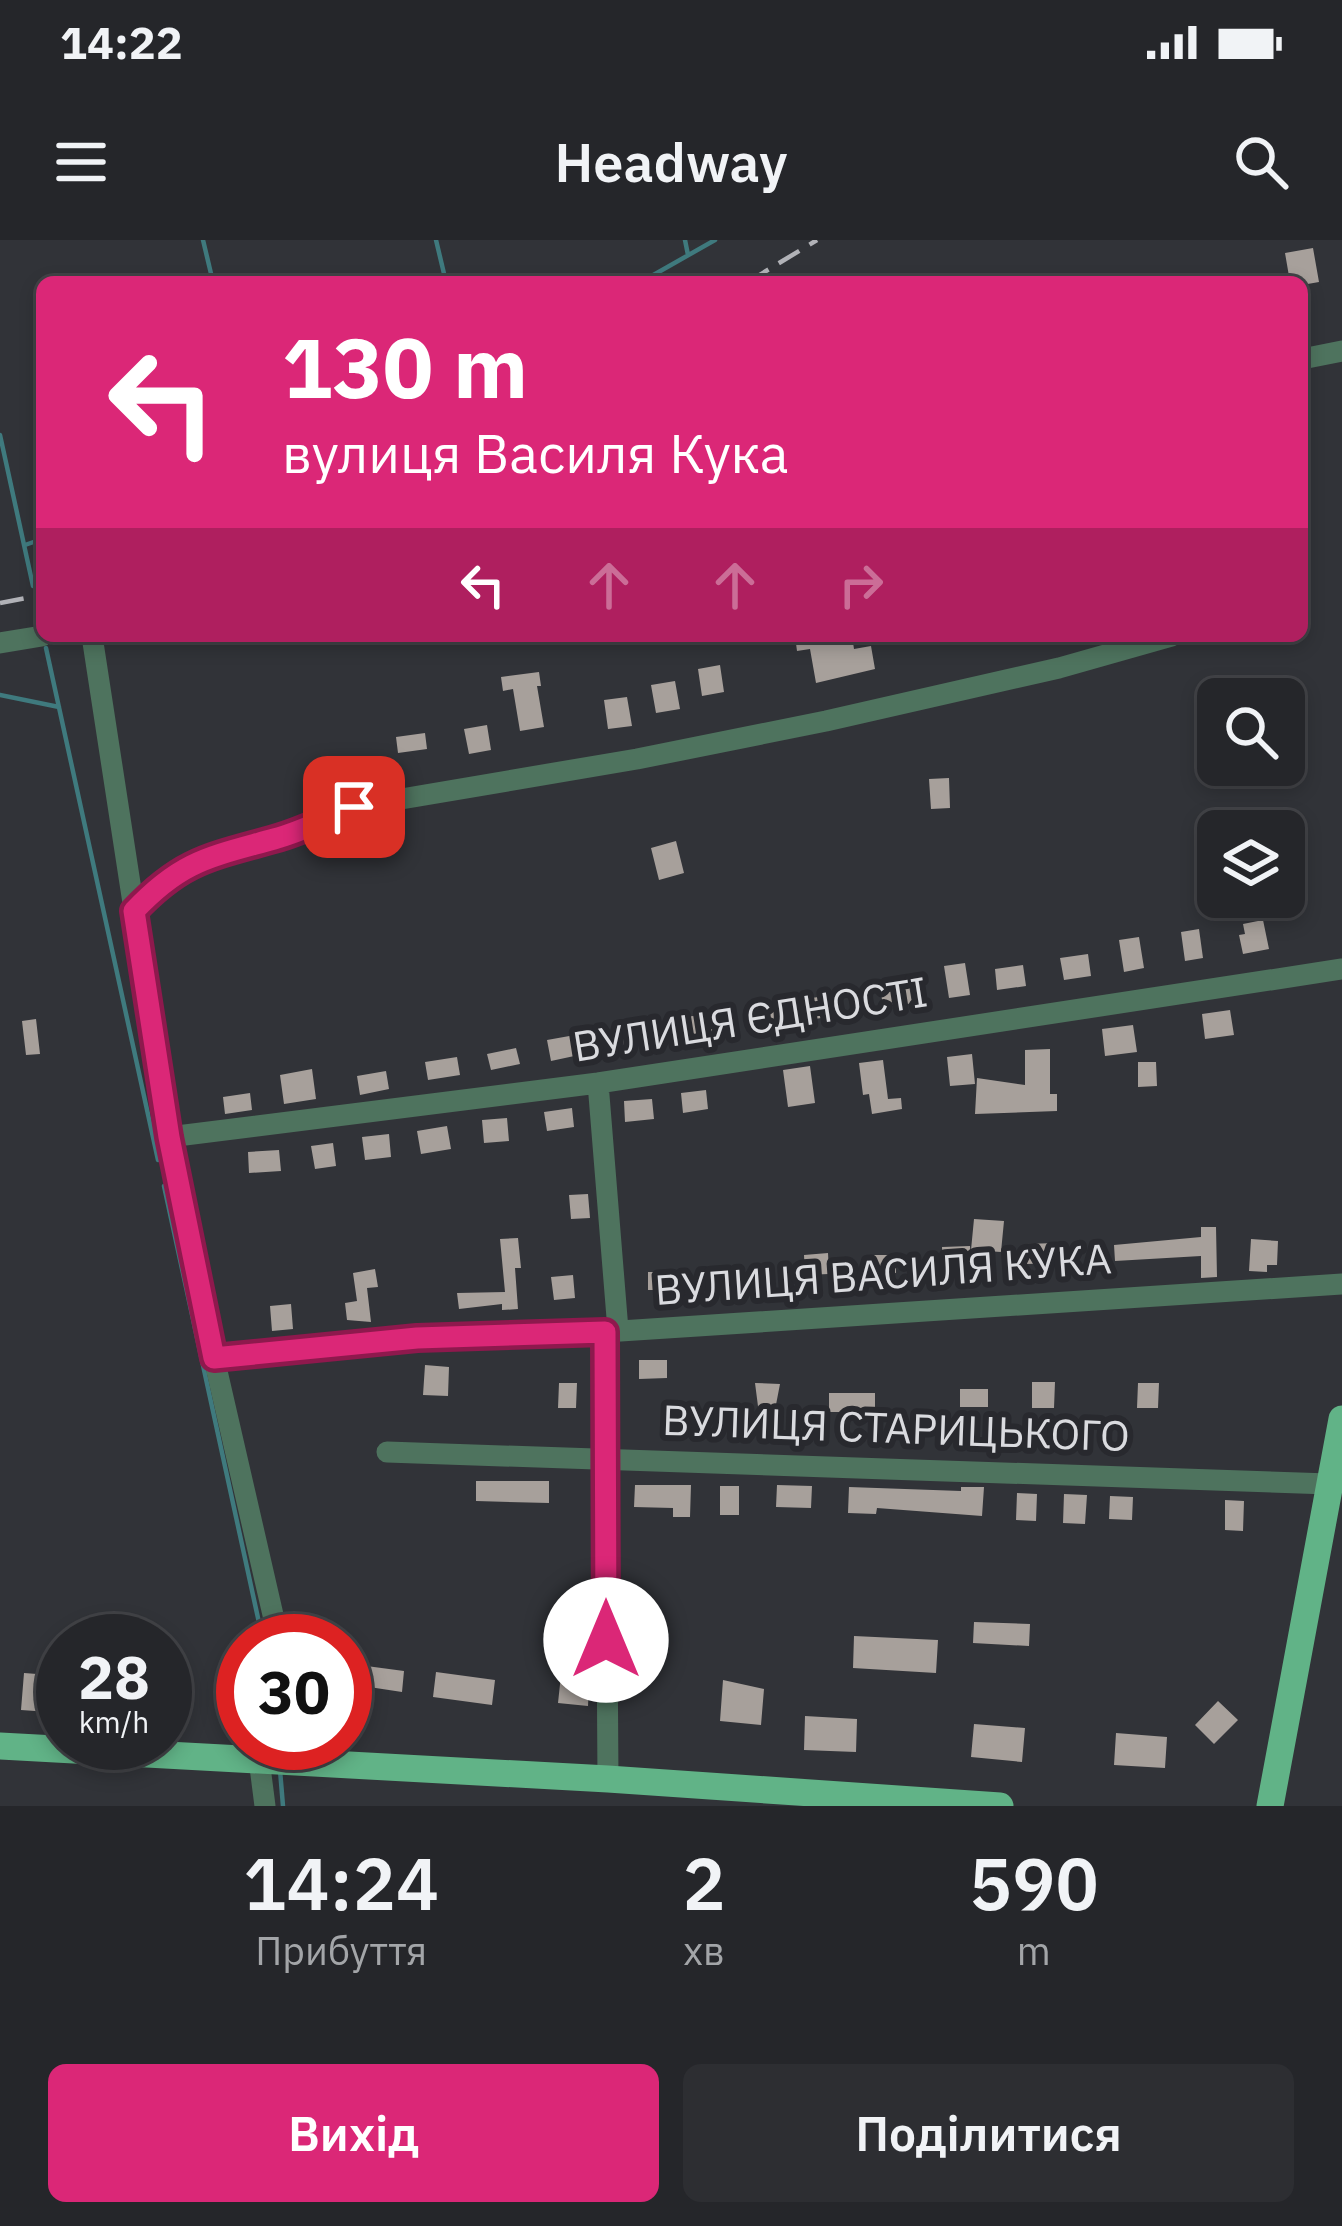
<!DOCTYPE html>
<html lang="uk">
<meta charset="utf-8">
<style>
body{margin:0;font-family:"IBM Plex Sans",sans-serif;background:#2d2e32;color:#f1f3f6;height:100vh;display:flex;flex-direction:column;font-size:45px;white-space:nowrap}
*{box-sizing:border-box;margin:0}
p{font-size:39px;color:#a3a5a8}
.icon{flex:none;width:66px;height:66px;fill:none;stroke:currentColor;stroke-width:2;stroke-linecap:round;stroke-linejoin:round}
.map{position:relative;height:1566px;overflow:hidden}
.side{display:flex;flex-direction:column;background:#25262a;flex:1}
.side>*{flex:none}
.top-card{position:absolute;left:36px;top:36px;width:1272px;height:366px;border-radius:18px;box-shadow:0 6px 18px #0003,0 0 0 3px #424347;background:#db2777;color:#fff;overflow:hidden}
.controls{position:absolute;left:1197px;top:438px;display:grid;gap:24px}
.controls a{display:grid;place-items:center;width:108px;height:108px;border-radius:18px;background:#25262a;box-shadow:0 6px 18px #0003,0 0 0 3px #424347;font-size:60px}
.speed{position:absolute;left:36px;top:1374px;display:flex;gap:24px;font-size:60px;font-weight:700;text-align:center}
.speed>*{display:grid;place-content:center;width:156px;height:156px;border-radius:50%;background:#25262a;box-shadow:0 6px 18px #0003,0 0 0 3px #424347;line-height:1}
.speed small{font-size:30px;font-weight:400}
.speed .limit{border:18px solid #d22;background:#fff;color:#111}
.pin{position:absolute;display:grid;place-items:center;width:102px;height:102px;color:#fff;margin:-51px;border-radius:24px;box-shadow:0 6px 18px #0006}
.me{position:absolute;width:132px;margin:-66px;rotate:0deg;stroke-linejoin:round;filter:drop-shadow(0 0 9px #0008)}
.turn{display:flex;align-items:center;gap:42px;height:252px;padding:0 48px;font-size:54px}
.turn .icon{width:156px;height:156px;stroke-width:2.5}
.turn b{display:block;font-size:84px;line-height:102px}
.lanes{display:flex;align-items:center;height:114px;padding:0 48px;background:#0003;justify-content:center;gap:60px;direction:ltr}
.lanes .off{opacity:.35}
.eta{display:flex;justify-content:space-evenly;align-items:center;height:204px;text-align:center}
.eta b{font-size:72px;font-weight:600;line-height:84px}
.button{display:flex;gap:24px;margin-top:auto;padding:24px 48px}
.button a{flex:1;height:138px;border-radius:18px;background:#db2777;color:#fff;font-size:48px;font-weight:600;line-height:138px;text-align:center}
.button a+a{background:#2d2e32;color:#f1f3f6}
.status{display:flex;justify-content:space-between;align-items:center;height:84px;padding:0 60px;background:#25262a;direction:ltr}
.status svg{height:33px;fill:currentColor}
header{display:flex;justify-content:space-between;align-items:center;height:156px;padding:0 48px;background:#25262a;font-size:54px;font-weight:600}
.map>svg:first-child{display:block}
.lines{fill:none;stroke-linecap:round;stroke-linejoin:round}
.stream{stroke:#3f7a7e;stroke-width:4.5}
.building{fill:#a7a09b}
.minor{stroke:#4e735e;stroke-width:21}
.major{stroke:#61b387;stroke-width:27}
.rail{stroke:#b1b2b7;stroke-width:4.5;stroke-dasharray:24 12;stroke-linecap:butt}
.route-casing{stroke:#8e194d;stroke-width:30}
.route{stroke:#db2777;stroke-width:21}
.labels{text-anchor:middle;stroke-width:12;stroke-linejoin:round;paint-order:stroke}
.street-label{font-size:42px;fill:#dadbdf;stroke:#28292e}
</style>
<div class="status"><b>14:22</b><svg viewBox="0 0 49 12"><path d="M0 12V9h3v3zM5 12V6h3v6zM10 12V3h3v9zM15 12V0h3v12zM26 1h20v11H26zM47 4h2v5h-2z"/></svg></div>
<header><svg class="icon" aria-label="menu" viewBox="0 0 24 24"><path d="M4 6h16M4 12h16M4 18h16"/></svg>Headway<svg class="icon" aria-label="search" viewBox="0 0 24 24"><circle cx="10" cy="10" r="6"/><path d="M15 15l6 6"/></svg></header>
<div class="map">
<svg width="1342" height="1566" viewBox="0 0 1342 1566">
<rect width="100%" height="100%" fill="#313338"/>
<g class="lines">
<path class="stream" d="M203,0L213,42
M436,0L446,42
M685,0L688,15
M641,42L715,0
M0,195L33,346
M25,305L42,299
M38,367L41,382
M46,408L158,920
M0,455L59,467
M164,946L263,1401
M280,1530L283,1566"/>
</g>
<path class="building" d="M1313,8L1319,42L1302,45V42H1290L1285,13Z
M795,396H852L854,409L871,406L875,429L816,443L810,409L797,411Z
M720,425L724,452L702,456L698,429Z
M539,432L541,446H537L544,487L520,491L513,449L503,451L501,437Z
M675,441L680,469L656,473L651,445Z
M627,457L632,486L608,489L604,460Z
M487,485L491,510L469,514L464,489Z
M425,493L427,509L398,513L396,497Z
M949,538L950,568L931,569L929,539Z
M676,601L684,633L659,640L651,608Z
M1263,680L1269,709L1243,714L1239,695L1245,694L1243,684Z
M1199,689L1203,718L1185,721L1181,692Z
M1139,697L1144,728L1124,732L1119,700Z
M1088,714L1091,736L1064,740L1060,718Z
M965,723L970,755L949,758L944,726Z
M1023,725L1026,746L997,750L995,729Z
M909,745L912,763L884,769L880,750Z
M842,754L844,775L814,779L811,758Z
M780,761L783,784L752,789L748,766Z
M1230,770L1234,795L1205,799L1202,774Z
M723,771L727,792L685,799L681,778Z
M36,779L40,814L26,815L22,781Z
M648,781L651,801L624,806L621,786Z
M1133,785L1137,812L1105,816L1102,789Z
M575,795L579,815L551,821L547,800Z
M516,808L520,824L491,830L487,814Z
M1050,809V854H1057V871L975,874L977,838L1025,845V810Z
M972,814L975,844L950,846L947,817Z
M457,817L460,835L428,840L425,822Z
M883,820L888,859L901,858L902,869L872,874L869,854L863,855L859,823Z
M1138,822H1156L1157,846L1138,847Z
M810,826L815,863L788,867L783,830Z
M312,829L316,859L284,864L280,835Z
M386,831L389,849L360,855L357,836Z
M706,850L708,869L683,873L681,853Z
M250,853L252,870L225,874L223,857Z
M652,859L654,879L625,882L624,861Z
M572,868L574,887L547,891L544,872Z
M507,878L509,901L484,903L482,880Z
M447,886L451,909L421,914L417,891Z
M389,894L391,917L365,920L362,897Z
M333,903L336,926L315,929L311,906Z
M279,910L281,931L249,933L248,912Z
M588,954L590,978L571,979L569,955Z
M974,979L1004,981L1001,1012L971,1010Z
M1201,987H1216L1217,1037L1201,1038V1016L1115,1021L1114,1005L1201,997Z
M518,998L521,1028H515L518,1069L502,1070V1064L459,1069L457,1053L505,1052L500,999Z
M1251,999L1278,1001L1277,1025H1267V1032L1249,1031Z
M1056,1003V1023L1026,1024L1025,1004Z
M970,1006L972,1031L943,1032L942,1007Z
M828,1013L829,1034L805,1035L804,1015Z
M868,1015H896V1033L868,1034Z
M375,1029L378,1047L367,1048L371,1082L347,1080L345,1063L357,1061L353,1033Z
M648,1032H676L675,1050H648Z
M573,1035L575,1058L554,1060L551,1037Z
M291,1064L293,1089L272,1091L270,1066Z
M639,1120H667V1138L639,1139Z
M425,1125L449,1127L448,1156L423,1155Z
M1032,1142H1055L1054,1168H1032Z
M559,1143H577L576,1168H558Z
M755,1143L780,1144L774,1175L759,1174Z
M1138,1143H1159L1158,1168H1137Z
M960,1149H988V1167H960Z
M829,1153H875V1172H829Z
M476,1241H549V1263L476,1261Z
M635,1245H691L690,1277H673V1268L634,1267Z
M777,1245L812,1246L811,1268L776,1267Z
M720,1246H739V1275H720Z
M849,1247L961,1251V1247H984L982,1276L877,1268L876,1274L848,1273Z
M1017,1253L1037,1254L1036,1281L1016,1280Z
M1064,1254L1087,1255L1085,1284L1063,1283Z
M1110,1256L1133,1257L1132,1280L1109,1279Z
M1225,1260L1244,1261L1243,1291L1225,1290Z
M567,1378L592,1380L588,1466L558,1463Z
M974,1382L1030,1384L1029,1406L973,1403Z
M854,1396L938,1400L936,1433L853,1428Z
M359,1425L404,1431L402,1452L356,1445Z
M436,1432L495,1440L492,1465L433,1457Z
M24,1433L63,1436V1473L21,1470Z
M723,1440L764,1449L761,1485L720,1481Z
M1218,1461L1238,1480L1214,1504L1195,1485Z
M805,1476L857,1479L856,1512L804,1510Z
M974,1484L1025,1488L1022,1522L971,1517Z
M1116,1493L1167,1497L1165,1528L1114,1525Z"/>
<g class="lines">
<path class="minor" d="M1302,119L1342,111
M92,396L169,897L214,1118L279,1401
M0,403L42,396
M134,671L163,641L211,614L279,598L354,567L637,519L826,481L1059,428L1172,396
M598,843L618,1090
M169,897L598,843L1342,729
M605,1092L608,1539
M214,1118L417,1098L605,1092L1342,1044
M387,1212L1329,1244
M259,1519L265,1566"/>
<path class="major" d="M0,1506L608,1539L1000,1566
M1270,1566L1342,1179"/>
<path class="rail" d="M748,42L817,0
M0,363L42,355"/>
</g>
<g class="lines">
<g class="route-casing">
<path id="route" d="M354,567C328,578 301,592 274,599C210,617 182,620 134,671L169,897L214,1118L417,1098L605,1092L606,1400"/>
</g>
<use href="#route" class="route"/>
</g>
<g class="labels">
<g class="street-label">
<text transform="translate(750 779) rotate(-9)" y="15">ВУЛИЦЯ ЄДНОСТІ</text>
<text transform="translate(883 1034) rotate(-4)" y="15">ВУЛИЦЯ ВАСИЛЯ КУКА</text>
<text transform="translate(896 1188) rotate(2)" y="15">ВУЛИЦЯ СТАРИЦЬКОГО</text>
</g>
</g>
</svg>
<div class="controls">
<a><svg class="icon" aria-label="search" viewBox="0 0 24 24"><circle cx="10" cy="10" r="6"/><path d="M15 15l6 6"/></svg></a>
<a><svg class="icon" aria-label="layers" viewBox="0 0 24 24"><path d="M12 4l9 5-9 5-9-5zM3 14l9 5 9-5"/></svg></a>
</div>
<div class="speed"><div>28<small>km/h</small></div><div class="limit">30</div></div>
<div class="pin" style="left:354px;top:567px;background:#d93025"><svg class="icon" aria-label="arrive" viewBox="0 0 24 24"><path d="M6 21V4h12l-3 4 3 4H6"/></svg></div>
<svg class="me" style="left:606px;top:1400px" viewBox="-20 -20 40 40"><circle r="19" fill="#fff"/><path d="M0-13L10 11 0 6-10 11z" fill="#db2777"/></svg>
<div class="top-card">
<div class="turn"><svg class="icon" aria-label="left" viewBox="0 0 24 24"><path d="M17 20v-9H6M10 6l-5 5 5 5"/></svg><div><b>130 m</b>вулиця Василя Кука</div></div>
<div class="lanes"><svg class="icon" aria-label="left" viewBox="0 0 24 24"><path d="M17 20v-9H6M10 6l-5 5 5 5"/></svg><svg class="icon off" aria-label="ahead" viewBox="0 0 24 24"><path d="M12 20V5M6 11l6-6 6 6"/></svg><svg class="icon off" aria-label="ahead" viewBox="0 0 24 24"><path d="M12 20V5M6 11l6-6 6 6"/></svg><svg class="icon off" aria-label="right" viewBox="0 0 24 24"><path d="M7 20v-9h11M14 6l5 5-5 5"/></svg></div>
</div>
</div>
<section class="side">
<div class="eta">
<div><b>14:24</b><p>Прибуття</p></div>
<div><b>2</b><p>хв</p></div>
<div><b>590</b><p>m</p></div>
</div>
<div class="button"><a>Вихід</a><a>Поділитися</a></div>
</section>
